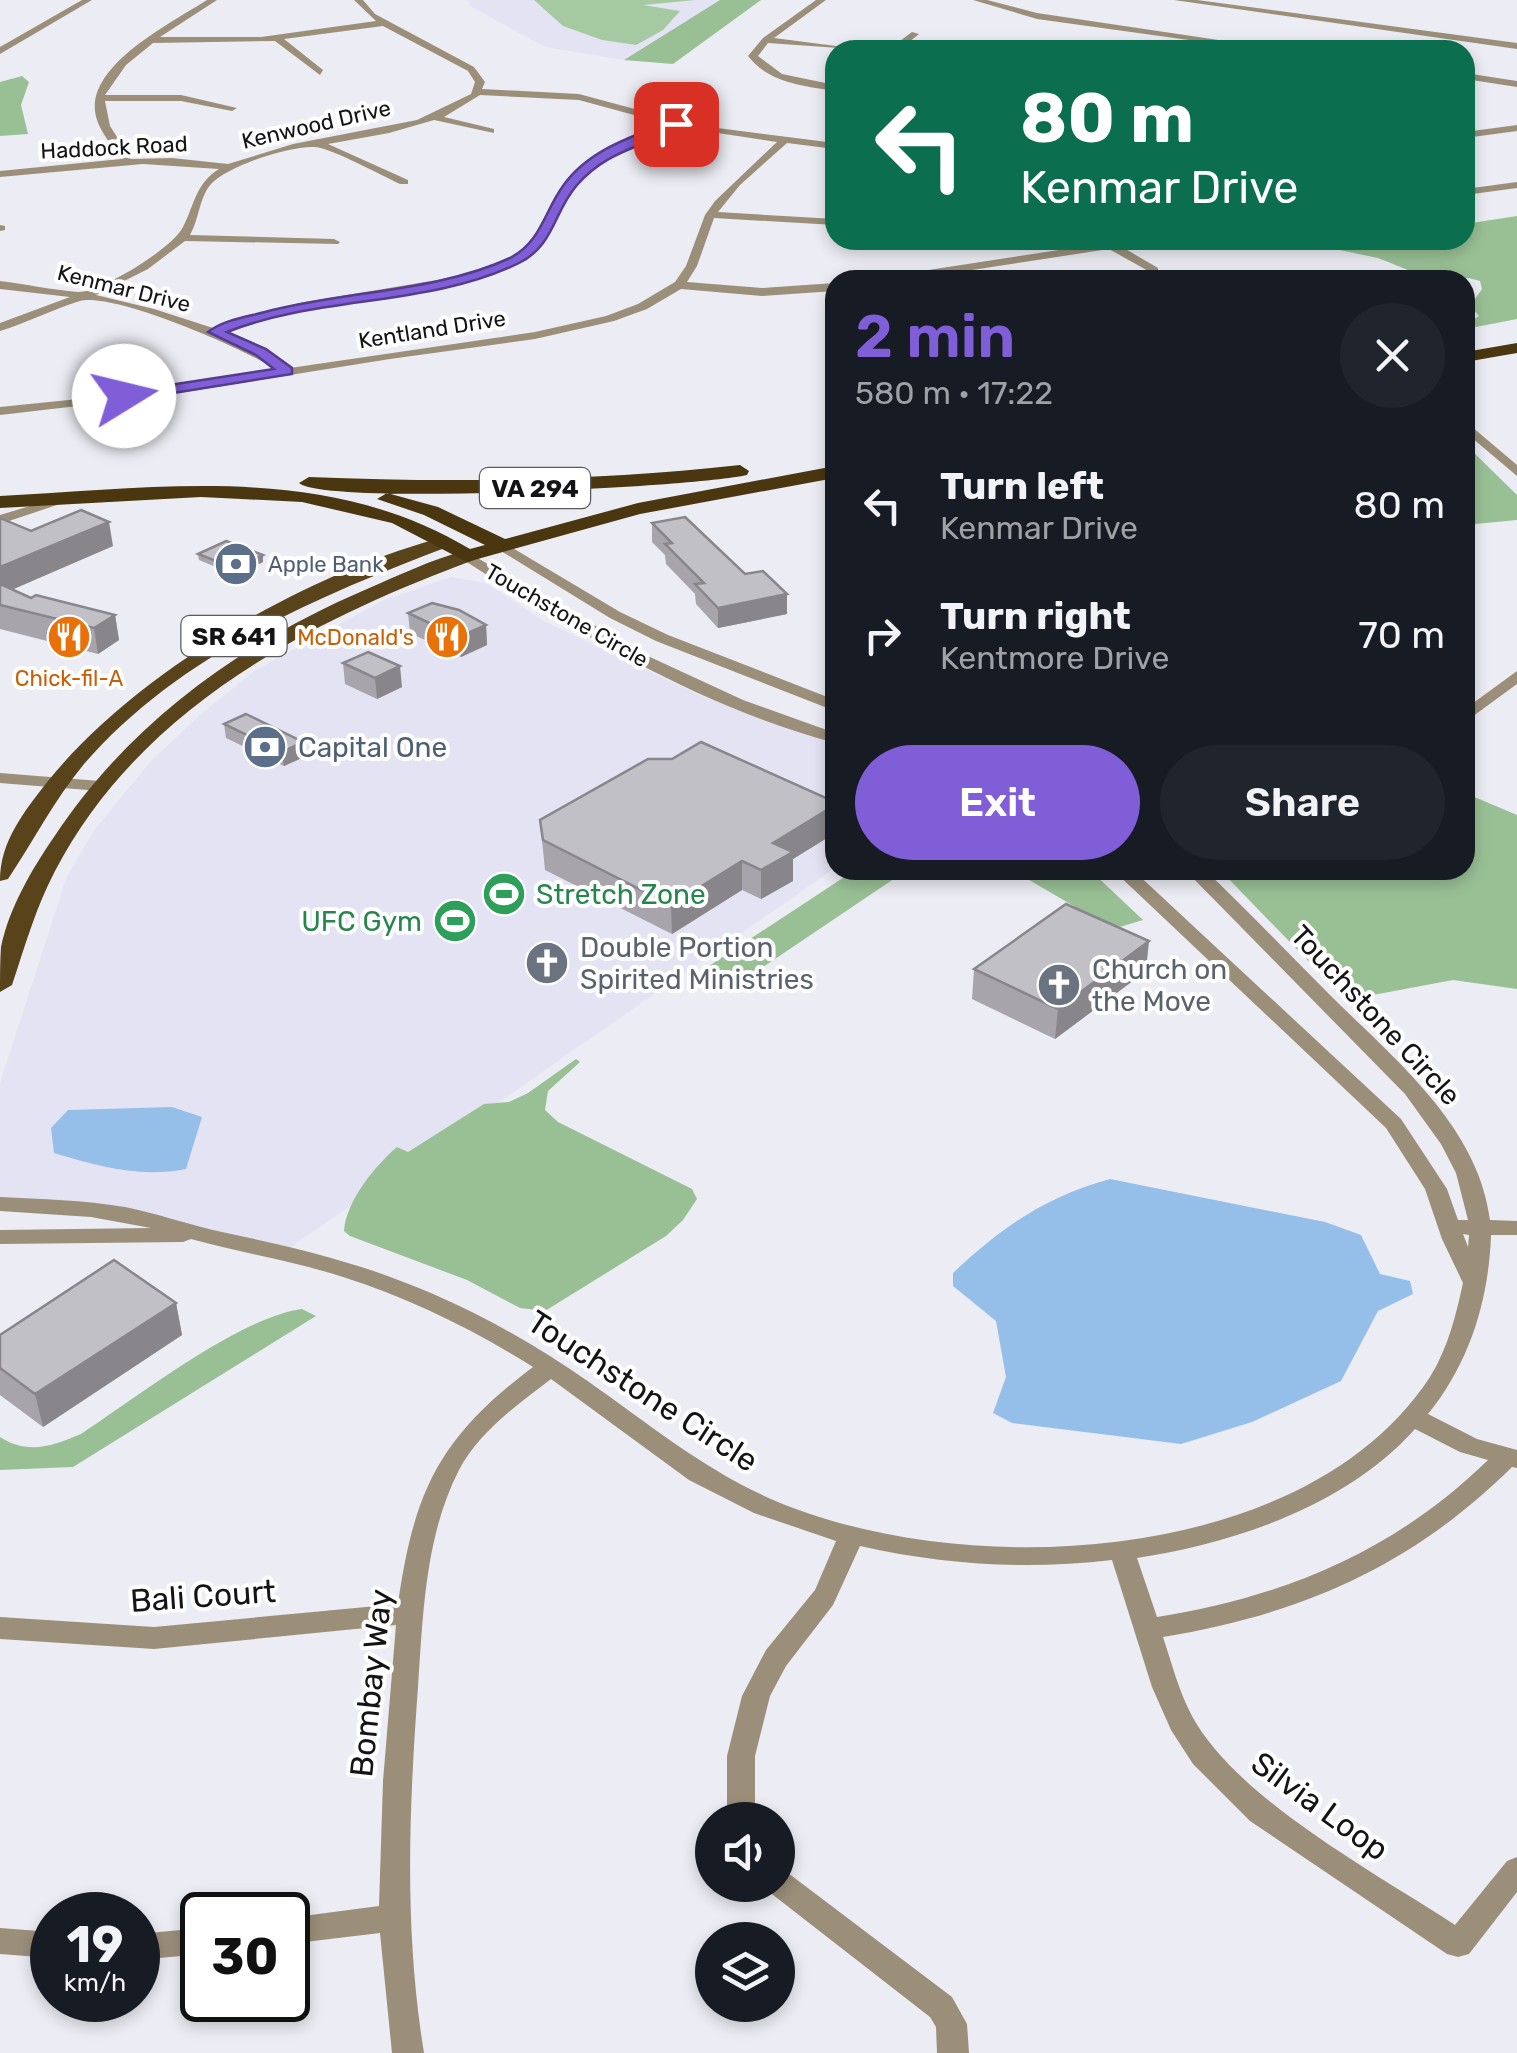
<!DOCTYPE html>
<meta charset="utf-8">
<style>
body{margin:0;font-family:Rubik,sans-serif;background:#20242c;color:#f1f3f6;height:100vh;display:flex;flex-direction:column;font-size:38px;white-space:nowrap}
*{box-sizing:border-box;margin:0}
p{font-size:32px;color:#9ea1a6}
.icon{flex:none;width:55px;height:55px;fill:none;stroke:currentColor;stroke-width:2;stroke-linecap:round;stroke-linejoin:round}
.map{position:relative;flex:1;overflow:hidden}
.panel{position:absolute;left:825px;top:270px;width:650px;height:610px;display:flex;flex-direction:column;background:#171b24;border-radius:30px;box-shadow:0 5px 15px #0003}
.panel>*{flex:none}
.guide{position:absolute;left:825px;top:40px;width:650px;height:210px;border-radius:30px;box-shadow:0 5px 15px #0003;background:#0b6e4f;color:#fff;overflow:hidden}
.tools{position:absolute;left:695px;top:1802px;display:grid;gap:20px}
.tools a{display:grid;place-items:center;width:100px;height:100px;border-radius:50%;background:#171b24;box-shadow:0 5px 15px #0003;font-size:50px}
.speed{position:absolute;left:30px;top:1892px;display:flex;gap:20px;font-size:50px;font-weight:700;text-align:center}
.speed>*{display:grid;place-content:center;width:130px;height:130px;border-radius:50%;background:#171b24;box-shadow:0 5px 15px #0003;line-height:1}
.speed small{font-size:25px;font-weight:400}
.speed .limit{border:5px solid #111;border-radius:15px;background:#fff;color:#111}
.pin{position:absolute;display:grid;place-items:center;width:85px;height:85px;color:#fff;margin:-42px;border-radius:20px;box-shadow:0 5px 15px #0006}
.me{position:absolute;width:110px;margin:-55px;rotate:81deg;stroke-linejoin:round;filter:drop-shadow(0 0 8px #0008)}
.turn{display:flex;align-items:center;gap:35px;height:210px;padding:0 30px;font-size:45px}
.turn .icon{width:130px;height:130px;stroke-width:2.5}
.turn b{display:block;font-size:70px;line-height:85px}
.round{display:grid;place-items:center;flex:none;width:105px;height:105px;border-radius:52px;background:#20242c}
.overview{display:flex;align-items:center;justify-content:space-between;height:170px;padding:0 30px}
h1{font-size:60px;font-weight:600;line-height:75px;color:#805ed8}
.button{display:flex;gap:20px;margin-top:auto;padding:20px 30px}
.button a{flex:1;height:115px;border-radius:60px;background:#805ed8;color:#fff;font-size:40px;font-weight:600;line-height:115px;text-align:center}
.button a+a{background:#20242c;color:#f1f3f6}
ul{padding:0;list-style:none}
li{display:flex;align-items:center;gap:30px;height:130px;padding:0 30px}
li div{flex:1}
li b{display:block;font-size:38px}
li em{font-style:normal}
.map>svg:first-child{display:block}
.built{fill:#e3e3f3}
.green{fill:#a5caa1}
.forest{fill:#99c095}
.water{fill:#95bee8}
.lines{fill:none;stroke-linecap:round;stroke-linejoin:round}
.minor{fill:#9b8f7a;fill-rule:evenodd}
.primary{fill:#59431b;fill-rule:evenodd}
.trunk{fill:#4b370f;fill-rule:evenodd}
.wall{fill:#a7a5ab}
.shaded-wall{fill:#88868b}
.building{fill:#c2c0c7;stroke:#88868b;stroke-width:2.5}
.route{fill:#805ed8;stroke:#533d8c;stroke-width:2.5}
.labels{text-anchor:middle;stroke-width:8;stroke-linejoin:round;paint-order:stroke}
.far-street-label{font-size:22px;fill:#141417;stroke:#fff}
.far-service-label{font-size:22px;fill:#4e5e75;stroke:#fff;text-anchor:start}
.far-food-label{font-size:22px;fill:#c56008;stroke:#fff;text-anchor:end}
.shield{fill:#fff;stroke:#5a5a5d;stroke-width:2.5}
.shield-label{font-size:25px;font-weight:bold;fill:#141417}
.service-label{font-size:28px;fill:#4e5e75;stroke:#fff;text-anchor:start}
.leisure-label{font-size:28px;fill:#27864d;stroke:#fff;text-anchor:start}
.worship-label{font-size:28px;fill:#5b616d;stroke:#fff;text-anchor:start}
.street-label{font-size:28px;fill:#141417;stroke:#fff}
.near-street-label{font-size:32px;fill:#141417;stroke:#fff}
</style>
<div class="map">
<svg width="1517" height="2053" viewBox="0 0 1517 2053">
<rect width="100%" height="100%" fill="#ececf4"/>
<path class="built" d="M468,0H720L624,60L545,47L470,6Z
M451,577L486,583L544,621L699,695L835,744V868L284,1252L141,1218L0,1206V1083L67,876L95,829L151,761L201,714L256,670L382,601Z"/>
<path class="green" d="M534,0H696L643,5L680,11L663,30L636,45L602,40L563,26Z"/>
<path class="forest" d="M720,0H761L673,64L624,60Z
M22,76L29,82L21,105L28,134L0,136V82Z
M1517,216V319L1476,327L1468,323L1479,316L1470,306L1482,289L1480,281L1469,278L1415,280L1418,274L1378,258L1325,247L1366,240H1465V224Z
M1465,444L1517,495V520L1465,525Z
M1465,793L1517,815V989L1453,980L1346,1000L1220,870H1465Z
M855,870H907L738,984L706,968Z
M1012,870H1090L1143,920L1113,929Z
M576,1059L580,1062L548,1091L545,1110L558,1122L692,1189L697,1199L683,1220L666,1236L545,1311L520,1308L467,1280L350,1236L344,1231C346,1201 375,1166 397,1147L408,1152L484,1104L509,1102L528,1093Z
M302,1309L316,1316L73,1467L0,1470V1437C28,1455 53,1446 81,1434C136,1398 240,1317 302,1309Z"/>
<path class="water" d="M172,1107L202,1117L186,1169C138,1178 99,1166 54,1153L51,1128L68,1110Z
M1110,1179L1325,1222L1361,1235L1380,1274L1410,1281L1413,1294L1378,1311L1341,1381L1252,1422L1181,1444L1012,1423L993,1413L1006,1377L996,1321L953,1286V1273C1002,1227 1045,1197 1110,1179Z"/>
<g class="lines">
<path class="minor" d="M82,0H92L0,54V47Z
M207,0H217L160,37H261L376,21L354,0H363L375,14L474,67L485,82L482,89L579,94L694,125L835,143V149L787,143L740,185L718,212L835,219V225L714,218L697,266L687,282L762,288L835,283V291L762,296L681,289L647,309L614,321L535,339L390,359L147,398L0,415V407L98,397L277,370C245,349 114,292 80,301C53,309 27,323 0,331V323L70,297L0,289V281C26,284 52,290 78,292C100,293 173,248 183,227C195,204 195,184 219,169L143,164L0,177V171L121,159C112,145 97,129 95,111C90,63 173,22 207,0ZM383,26L468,71L475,82L471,94L417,120L293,144L228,164L172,158L131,159L110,126L105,101H181L232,111L237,108L181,95H105L126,65L153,43L275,41L320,75L323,70L284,39ZM480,95L579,100L667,124L612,146L584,164L561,190L529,245L509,259L461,276L299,303L213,328L154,309L96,295L148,269L185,241L338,244L340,242L334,239L190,235C199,220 199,198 211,184C228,166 288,146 314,147C330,147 382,176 400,184H408V180L328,144L389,133L434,120L494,133V129L444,117ZM678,127L777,142L715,201L705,215L686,266L675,282L638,304L606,316L535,332L290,368L224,333C253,322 282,313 313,307C380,296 451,295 514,265C548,248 553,215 574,187C598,154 640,139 678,127Z
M816,0H826L774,38L867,50L768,43L758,56L782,74L835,85V91C803,86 769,83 748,56L763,38Z
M973,0H987L1037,13L1285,50H1261L1037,19Z
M1174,0H1197L1517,43V49Z
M912,32L919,34L899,50H888Z
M1465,73L1517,81V87L1465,79Z
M1517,125V131L1465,138V132Z
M1517,182V188L1465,195V189Z
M0,225L5,226V230L0,231Z
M1124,240H1152L1122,247L1158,268V272H1150L1109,249L906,280H877L883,277Z
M1465,421L1517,465V476L1465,432Z
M60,497L72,500L0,524V515Z
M501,541L620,612L668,635L835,700V711L656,641L610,618L496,548L494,545Z
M467,552L650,657L743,700L835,733V743C700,707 578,633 462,559L460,556Z
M1517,671V684L1465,722V709Z
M0,773L100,781L109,786L100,791L0,783Z
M1113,870H1133L1401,1119L1447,1189L1458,1220H1468L1456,1173L1441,1144L1405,1094L1185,870H1205C1247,910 1288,953 1329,994C1393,1058 1478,1125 1490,1220L1517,1221V1235H1491C1489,1300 1469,1364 1428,1414L1477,1439L1517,1450V1468L1512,1467C1412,1566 1302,1614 1163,1637C1172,1664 1179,1692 1192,1716C1237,1799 1376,1873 1455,1925L1507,1861L1517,1857V1892L1469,1954L1458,1957L1447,1954L1250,1821L1193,1764L1171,1730L1152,1687L1112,1560C1027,1570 944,1565 860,1546L833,1605L786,1666L770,1696L755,1756V1820H727V1756L742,1696L766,1650L815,1590L836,1541L754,1513L689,1480L551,1379C517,1405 479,1432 459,1470C425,1536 423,1615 418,1687C409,1810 404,1930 424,2053H392L380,1933L288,1944V1918L379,1906L383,1781L396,1625L154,1649L0,1639V1617L154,1627L398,1604C414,1490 440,1437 533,1367C474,1330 410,1298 343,1277C293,1261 242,1253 191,1239L183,1242L0,1244V1230L151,1228L91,1217L0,1211V1197C42,1199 83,1200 125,1207C155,1213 184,1223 213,1230C278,1244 344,1258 406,1283C471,1308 532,1342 589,1382C649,1424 703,1469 771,1499C961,1582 1305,1568 1430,1377C1448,1348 1456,1315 1463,1283L1442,1239L1425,1189L1386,1128ZM1463,1234L1469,1235L1468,1247ZM1415,1429L1460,1452L1488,1460C1395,1551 1284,1597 1157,1617L1137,1558C1236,1543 1347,1505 1415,1429Z
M778,1869L788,1873L952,1997L967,2024L969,2053H937L936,2027L930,2017L768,1891L765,1885H778Z
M0,1928L52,1932V1958L0,1954Z
M202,1928V1954L138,1960V1934Z"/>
<path class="primary" d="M444,537L453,542L450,546C320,595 178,655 84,764C54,800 34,840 8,879L0,881C0,841 24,812 48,781C137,671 307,573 444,537Z
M467,550L474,552V560C309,621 140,708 55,871C36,907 25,946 12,985L0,992C0,978 0,961 1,947C9,908 32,869 54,837C130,722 241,643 367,589C399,575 433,559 467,550Z"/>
<path class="trunk" d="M1517,343V353L1465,362V352Z
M740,465L749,471L747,475C696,487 326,506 299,483L309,477C453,483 596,481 740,465Z
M835,466V478L640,514L467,562L392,523L302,502L201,497L0,508V496C162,488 324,462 470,549L485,545L424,515L377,499L387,493L438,507L505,539L638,503Z"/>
</g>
<path class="wall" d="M0,518L31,531L113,546L12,589L31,598L115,615L119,640L98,654L0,629Z
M652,523L787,614L718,628L696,604L695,594L666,564L665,555L652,542Z
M198,554L263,555V562L235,575L199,560Z
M408,613L486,625L487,645L461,657L410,633Z
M343,663L402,687L377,699L345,684Z
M224,724L304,757L284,766L226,738Z
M835,802V833L793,859V881L761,899L742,890L672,934L545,870L540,820Z
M974,969L1146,971L1055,1039L972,999Z
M176,1303L182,1335L43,1427L0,1395V1335Z"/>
<path class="shaded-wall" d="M109,522L113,546L0,595V567Z
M263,555V562L235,575L234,568Z
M787,594V614L718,628V608Z
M115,615L119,640L98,654L94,628Z
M486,625L487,645L461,657L459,637Z
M400,666L402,687L377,699L375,678Z
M303,742L304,757L284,766L282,752Z
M835,805V833L793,859V881L761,899V870L773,843Z
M742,861V890L672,934L671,905Z
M1149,941L1146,971L1055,1039L1058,1009Z
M176,1303L182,1335L43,1427L35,1394Z"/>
<path class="building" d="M81,510L109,522L0,567V518L31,531Z
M685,517L745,574L763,571L787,594L718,608L695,584L704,583L665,544L672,543L652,523Z
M226,541L263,555L234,568L198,554Z
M0,584L31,598L36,595L115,615L94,628L0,605Z
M432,603L459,610L486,625L459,637L408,613Z
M368,652L400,666L375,678L343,663Z
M246,714L303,742L282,752L224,724Z
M701,742L835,802V805L773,843L793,852L761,870L742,861L671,905L543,840L540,820L648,759H672Z
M1066,904L1149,941L1058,1009L974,969Z
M114,1260L176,1303L35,1394L0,1368V1335Z"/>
<path class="route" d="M672,121L682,124C646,148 609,148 577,185C554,211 554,246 519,263C429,307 320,295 227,332L266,349L292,368V374L124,401L117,396L124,392L274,369L256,355L208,332C223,320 246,317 265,312C343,291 437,292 510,258C541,242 544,212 563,186C588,150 633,136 672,121Z"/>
<defs>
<g id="bank-disc" transform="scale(2.25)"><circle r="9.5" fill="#5c6f8a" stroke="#fff"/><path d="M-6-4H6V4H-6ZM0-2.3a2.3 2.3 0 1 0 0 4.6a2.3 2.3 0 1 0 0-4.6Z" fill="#fff"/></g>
<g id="restaurant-disc" transform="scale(2.25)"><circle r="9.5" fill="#e8710a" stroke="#fff"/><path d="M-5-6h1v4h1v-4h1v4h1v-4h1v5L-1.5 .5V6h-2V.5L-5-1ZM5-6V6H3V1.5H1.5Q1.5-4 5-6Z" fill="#fff"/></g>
<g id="stadium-disc" transform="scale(2.25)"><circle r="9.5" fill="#2e9e5b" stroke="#fff"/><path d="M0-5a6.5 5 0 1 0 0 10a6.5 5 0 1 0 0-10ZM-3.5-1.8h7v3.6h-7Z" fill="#fff"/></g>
<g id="church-disc" transform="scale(2.25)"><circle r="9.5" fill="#6b7280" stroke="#fff"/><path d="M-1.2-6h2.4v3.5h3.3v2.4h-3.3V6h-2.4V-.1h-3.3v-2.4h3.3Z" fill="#fff"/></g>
</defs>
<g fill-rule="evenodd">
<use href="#bank-disc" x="236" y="564"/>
<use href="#restaurant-disc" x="69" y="637"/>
<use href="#restaurant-disc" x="447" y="637"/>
<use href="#bank-disc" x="265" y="747"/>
<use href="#stadium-disc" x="504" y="894"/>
<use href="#stadium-disc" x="455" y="921"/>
<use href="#church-disc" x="547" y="963"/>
<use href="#church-disc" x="1059" y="985"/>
</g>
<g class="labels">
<g class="far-street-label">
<text transform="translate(316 124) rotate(-13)" y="8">Kenwood Drive</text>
<text transform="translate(114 147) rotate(-3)" y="8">Haddock Road</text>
<text transform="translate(124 288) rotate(14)" y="8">Kenmar Drive</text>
<text transform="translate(432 329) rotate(-9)" y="8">Kentland Drive</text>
<text transform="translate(567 615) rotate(30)" y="8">Touchstone Circle</text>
</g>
<g class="far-service-label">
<text x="268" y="572">Apple Bank</text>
</g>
<g class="far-food-label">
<text x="414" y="645">McDonald's</text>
<text x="69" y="686" text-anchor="middle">Chick-fil-A</text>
</g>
<g class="shield">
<rect x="480" y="468" width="110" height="40" rx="8"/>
<rect x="181.5" y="616" width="105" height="40" rx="8"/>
</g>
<g class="shield-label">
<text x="535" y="497">VA 294</text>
<text x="234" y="645">SR 641</text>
</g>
<g class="service-label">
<text x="298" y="757">Capital One</text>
</g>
<g class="leisure-label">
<text x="536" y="904">Stretch Zone</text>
<text x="422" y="931" text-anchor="end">UFC Gym</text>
</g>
<g class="worship-label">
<text x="580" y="957">Double Portion<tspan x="580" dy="32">Spirited Ministries</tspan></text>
<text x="1092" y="979">Church on<tspan x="1092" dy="32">the Move</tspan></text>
</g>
<g class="street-label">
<text transform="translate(1376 1015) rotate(47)" y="10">Touchstone Circle</text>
</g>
<g class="near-street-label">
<text transform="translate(643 1391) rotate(33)" y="11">Touchstone Circle</text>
<text transform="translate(203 1596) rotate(-4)" y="11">Bali Court</text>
<text transform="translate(371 1683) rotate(-84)" y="11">Bombay Way</text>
<text transform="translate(1320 1806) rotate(36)" y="11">Silvia Loop</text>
</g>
</g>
</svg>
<div class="tools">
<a><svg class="icon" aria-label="sound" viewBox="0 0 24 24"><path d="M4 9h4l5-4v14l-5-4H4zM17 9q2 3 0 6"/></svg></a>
<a><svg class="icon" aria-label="layers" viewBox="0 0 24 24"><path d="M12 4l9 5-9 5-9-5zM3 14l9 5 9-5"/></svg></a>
</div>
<div class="speed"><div>19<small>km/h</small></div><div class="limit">30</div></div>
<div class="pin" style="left:676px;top:124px;background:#d93025"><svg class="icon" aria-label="arrive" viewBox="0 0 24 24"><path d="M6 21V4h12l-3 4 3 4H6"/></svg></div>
<svg class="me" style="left:124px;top:396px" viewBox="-20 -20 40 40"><circle r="19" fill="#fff"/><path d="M0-13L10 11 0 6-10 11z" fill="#805ed8"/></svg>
<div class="guide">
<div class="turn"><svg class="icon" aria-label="left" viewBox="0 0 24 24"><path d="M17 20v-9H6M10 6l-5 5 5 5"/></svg><div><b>80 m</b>Kenmar Drive</div></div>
</div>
<section class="panel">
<div class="overview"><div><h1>2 min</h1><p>580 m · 17:22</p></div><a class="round"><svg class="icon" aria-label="close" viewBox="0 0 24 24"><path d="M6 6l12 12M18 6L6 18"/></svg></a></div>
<ul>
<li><svg class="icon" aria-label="left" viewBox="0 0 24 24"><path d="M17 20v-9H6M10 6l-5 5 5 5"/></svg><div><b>Turn left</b><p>Kenmar Drive</p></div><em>80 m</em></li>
<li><svg class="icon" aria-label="right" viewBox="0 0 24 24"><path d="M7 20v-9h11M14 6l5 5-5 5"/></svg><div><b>Turn right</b><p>Kentmore Drive</p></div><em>70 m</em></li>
</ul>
<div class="button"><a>Exit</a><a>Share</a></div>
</section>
</div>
